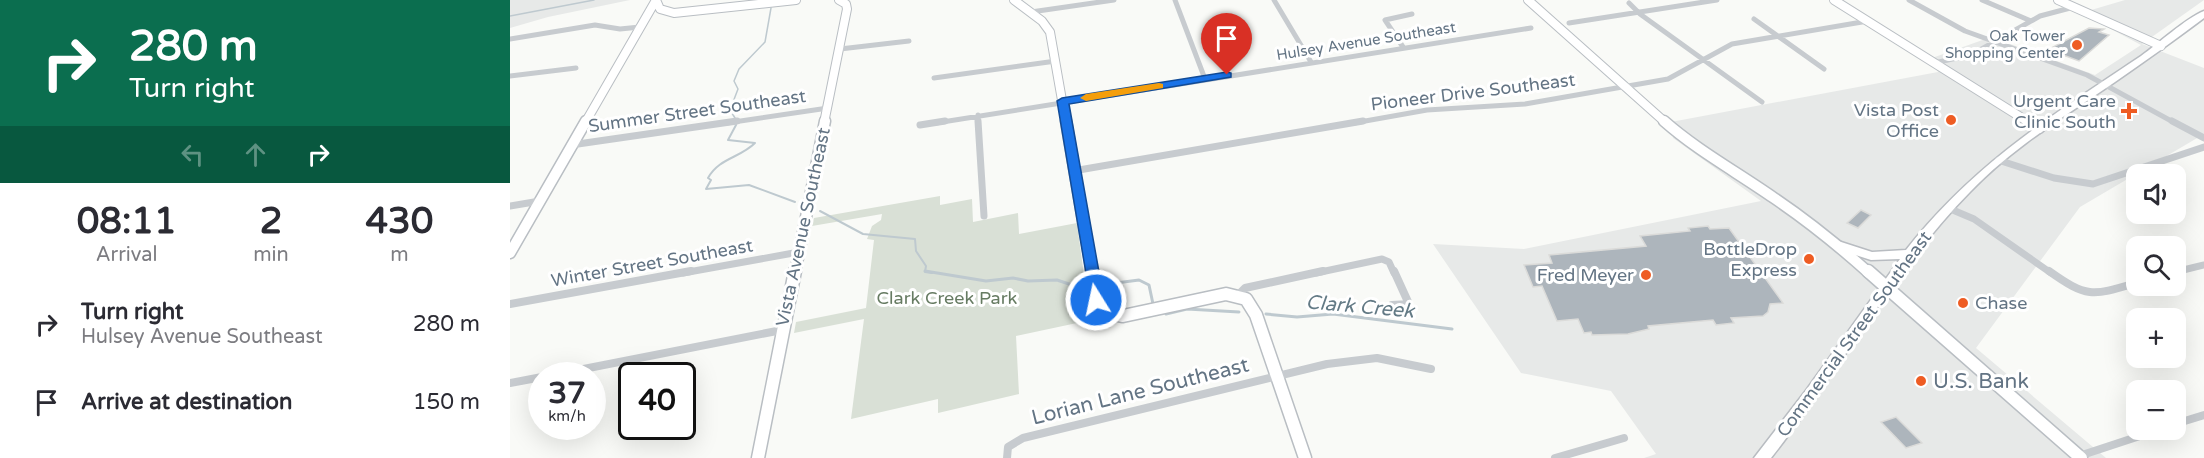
<!DOCTYPE html>
<meta charset="utf-8">
<style>
body{margin:0;font-family:"Varela Round",sans-serif;background:#f2f2f3;color:#2b2b33;height:100vh;display:flex;flex-direction:column;font-size:22px;white-space:nowrap}
*{box-sizing:border-box;margin:0}
p{font-size:20px;color:#7c7c81}
.icon{flex:none;width:33px;height:33px;fill:none;stroke:currentColor;stroke-width:2;stroke-linecap:round;stroke-linejoin:round}
.map{position:relative;flex:1;overflow:hidden}
.drawer{display:flex;flex-direction:column;background:#fff;width:510px}
.drawer>*{flex:none}
.banner{background:#0b6e4f;color:#fff;overflow:hidden}
.fabs{position:absolute;left:1616px;top:164px;display:grid;gap:12px}
.fabs a{display:grid;place-items:center;width:60px;height:60px;border-radius:12px;background:#fff;box-shadow:0 6px 24px #0002;font-size:30px}
.speed{position:absolute;left:18px;top:362px;display:flex;gap:12px;font-size:30px;font-weight:700;text-align:center}
.speed>*{display:grid;place-content:center;width:78px;height:78px;border-radius:50%;background:#fff;box-shadow:0 6px 24px #0002;line-height:1}
.speed small{font-size:15px;font-weight:400}
.speed .limit{border:3px solid #111;border-radius:9px;background:#fff;color:#111}
.pin{position:absolute;display:grid;place-items:center;width:51px;height:51px;color:#fff;margin:-62px -26px;border-radius:50% 50% 50% 0;rotate:-45deg;box-shadow:0 0 6px #0007}
.pin .icon{rotate:45deg}
.me{position:absolute;width:66px;margin:-33px;rotate:350deg;stroke-linejoin:round;filter:drop-shadow(0 0 4px #0008)}
.turn{display:flex;align-items:center;gap:21px;height:126px;padding:0 30px;font-size:27px}
.turn .icon{width:78px;height:78px;stroke-width:2.5}
.turn b{display:block;font-size:42px;line-height:51px}
.lanes{display:flex;align-items:center;height:57px;padding:0 30px;background:#0003;justify-content:center;gap:30px;direction:ltr}
.lanes .off{opacity:.35}
.eta{display:flex;justify-content:space-evenly;align-items:center;height:102px;text-align:center}
.eta b{font-size:36px;font-weight:700;line-height:42px}
ul{padding:0;list-style:none}
li{display:flex;align-items:center;gap:18px;height:78px;padding:0 30px}
li div{flex:1}
li b{display:block;font-size:22px}
li em{font-style:normal}
main{display:flex;flex:1;min-height:0}
.map>svg:first-child{display:block}
.built{fill:#e7e9e8}
.green{fill:#d9e0d6}
.lines{fill:none;stroke-linecap:round;stroke-linejoin:round}
.stream-far2{stroke:#bec9cf;stroke-width:1.5}
.stream-far1{stroke:#bec9cf;stroke-width:2}
.stream{stroke:#bec9cf;stroke-width:3}
.building{fill:#adb5bc;stroke:#dbdbd9;stroke-width:1.5}
.secondary-far2-casing{stroke:#b9bec3;stroke-width:10}
.secondary-far1-casing{stroke:#b9bec3;stroke-width:13}
.secondary-casing{stroke:#b9bec3;stroke-width:15}
.primary-casing{stroke:#b8bcc1;stroke-width:3}
.street-far2{stroke:#c7cbcf;stroke-width:5}
.street-far1{stroke:#c7cbcf;stroke-width:7}
.street{stroke:#c7cbcf;stroke-width:8}
.secondary-far2{stroke:#fff;stroke-width:8}
.secondary-far1{stroke:#fff;stroke-width:10}
.secondary{stroke:#fff;stroke-width:12}
.primary{fill:#fff;fill-rule:evenodd}
.route{fill:#1a73e8;stroke:#114b97;stroke-width:1.5}
.slow{fill:#f59e0b}
.poi-dot{fill:#ee5c23;stroke:#fff;stroke-width:2}
.labels{text-anchor:middle;stroke-width:6;stroke-linejoin:round;paint-order:stroke}
.far-poi-label{font-size:15px;fill:#637484;stroke:#fff;text-anchor:end}
.far-street-label{font-size:15px;fill:#637484;stroke:#fff}
.street-label{font-size:18px;fill:#637484;stroke:#fff}
.poi-label{font-size:18px;fill:#637484;stroke:#fff;text-anchor:end}
.park-label{font-size:18px;fill:#667b62;stroke:#fff}
.water-label{font-size:20px;font-style:italic;fill:#637a85;stroke:#fff}
.near-poi-label{font-size:21px;fill:#637484;stroke:#fff;text-anchor:start}
.near-street-label{font-size:21px;fill:#637484;stroke:#fff}
</style>
<main>
<section class="drawer">
<div class="banner">
<div class="turn"><svg class="icon" aria-label="right" viewBox="0 0 24 24"><path d="M7 20v-9h11M14 6l5 5-5 5"/></svg><div><b>280 m</b>Turn right</div></div>
<div class="lanes"><svg class="icon off" aria-label="left" viewBox="0 0 24 24"><path d="M17 20v-9H6M10 6l-5 5 5 5"/></svg><svg class="icon off" aria-label="ahead" viewBox="0 0 24 24"><path d="M12 20V5M6 11l6-6 6 6"/></svg><svg class="icon" aria-label="right" viewBox="0 0 24 24"><path d="M7 20v-9h11M14 6l5 5-5 5"/></svg></div>
</div>
<div class="eta">
<div><b>08:11</b><p>Arrival</p></div>
<div><b>2</b><p>min</p></div>
<div><b>430</b><p>m</p></div>
</div>
<ul>
<li><svg class="icon" aria-label="right" viewBox="0 0 24 24"><path d="M7 20v-9h11M14 6l5 5-5 5"/></svg><div><b>Turn right</b><p>Hulsey Avenue Southeast</p></div><em>280 m</em></li>
<li><svg class="icon" aria-label="arrive" viewBox="0 0 24 24"><path d="M6 21V4h12l-3 4 3 4H6"/></svg><div><b>Arrive at destination</b></div><em>150 m</em></li>
</ul>
</section>
<div class="map">
<svg width="1694" height="458" viewBox="0 0 1694 458">
<rect width="100%" height="100%" fill="#f9faf7"/>
<path class="built" d="M0,0H120L38,17L0,28Z
M1615,0H1694L1632,44L1694,68V134L1570,207L1466,348L1596,458H1134L1146,454L1101,391L1011,373L923,244L1014,249L1251,201L1163,138L1161,122L1428,72L1422,58L1481,37L1585,75L1631,45L1571,13Z"/>
<path class="green" d="M430,196V205L462,199L463,222L508,213L509,234L567,223L574,276H578L580,290L576,291L581,320L506,336L509,394L428,413V399L341,419L354,319L284,333L286,322L356,308L364,240L357,239L362,226L371,220L372,214L302,226L304,218Z"/>
<g class="lines">
<path class="stream-far2" d="M0,16L84,0
M225,118L220,110L228,89L224,81L229,69L255,42L261,8"/>
<path class="stream-far1" d="M226,125L218,140L245,143C230,158 209,158 198,178L201,180L196,189L239,185L285,202
M310,211L353,234L405,239L406,251L416,266L415,272L422,273"/>
<path class="stream" d="M415,271L476,281L503,278L518,281L547,280L568,287
M606,283L629,280L639,285L643,304
M656,314L677,309L729,312
M756,314L787,317L823,314L942,329"/>
</g>
<path class="building" d="M1579,28L1594,29L1589,32L1599,35L1569,61L1545,52L1549,49L1543,47Z
M1351,210L1361,215L1348,228L1337,223Z
M1198,226L1200,229L1219,228L1273,303L1260,304L1258,312L1253,316L1221,318L1224,323L1206,325L1203,320L1138,326L1139,329L1118,334L1082,335L1081,332L1074,333L1068,319L1047,321L1032,286L1023,287L1014,265L1042,263L1039,255L1136,246L1130,236L1180,231L1178,228Z
M1386,417L1412,443L1396,448L1371,422Z"/>
<g class="lines">
<g class="secondary-far2-casing">
<path id="secondary-far2" d="M146,0L150,9L164,13L286,0
M504,0L532,21L540,32L556,123
M1018,0L1156,123
M1324,0L1520,123
M1548,0L1651,46
M75,123L146,0
M314,123L337,9L336,4L329,0"/>
</g>
<g class="secondary-far1-casing">
<path id="secondary-far1" d="M556,121L582,273
M1154,121C1188,151 1227,172 1264,198C1298,221 1329,246 1359,273
M1518,121L1529,128
M0,253L76,121
M285,273L315,121"/>
</g>
<g class="secondary-casing">
<path id="secondary" d="M582,271C587,299 582,311 613,316L716,294L736,299L746,315L795,458
M1358,271L1571,458
M248,458L285,271"/>
</g>
<g class="primary-casing">
<path id="primary" d="M1694,11V18C1665,40 1635,61 1605,82C1555,116 1502,148 1460,192C1382,271 1330,371 1261,458H1244L1294,393L1390,259L1361,260L1324,248L1322,245L1324,242L1328,241L1362,252L1396,250C1464,164 1541,116 1631,56C1648,44 1676,18 1694,11Z"/>
</g>
<path class="street-far2" d="M665,0L695,79
M764,0L801,62
M1399,0L1455,31L1577,75L1665,123
M1472,0L1521,21
M1119,3L1130,14L1252,102
M521,12L604,0
M1244,19L1314,69
M1059,23L1207,0
M0,39L85,25L110,29L130,27
M893,47L875,20L902,14
M330,49L399,41
M1424,63L1461,55L1530,16L1564,7
M0,76L66,68
M424,78L546,61
M468,115V123
M217,123L318,108
M426,123L1021,28
M844,123L917,110L1015,104L1158,79L1222,44L1358,21"/>
<path class="street-far1" d="M468,121L474,216
M1662,121L1694,138
M410,125L435,121
M61,145L227,121
M1488,160L1544,178L1583,184L1694,147
M563,171L853,121
M0,206L30,201
M1438,208L1464,219L1541,273
M1665,272L1694,265
M173,273L289,252
M806,273L872,259L879,262L884,273"/>
<path class="street" d="M1539,271C1577,298 1582,296 1626,283
M1665,272L1667,271
M728,295L735,288L813,271
M0,304L181,271
M882,305L899,304L884,271
M43,375L272,330
M0,383L32,377
M1665,424L1694,415
M1569,456L1651,429
M497,458L498,447L513,438L817,364L867,358L921,369
M1045,458L1114,438"/>
<use href="#secondary-far2" class="secondary-far2"/>
<use href="#secondary-far1" class="secondary-far1"/>
<use href="#secondary" class="secondary"/>
<use href="#primary" class="primary"/>
</g>
<path class="route" d="M717,72L721,73V77L559,104L594,300L586,305L581,303L547,101L552,98Z"/>
<path class="slow" d="M649,83L653,84V88L576,101L570,98L576,94Z"/>
<g class="poi-dot">
<circle cx="1567" cy="45" r="6"/>
<path d="M1616 102h6v6h6v6h-6v6h-6v-6h-6v-6h6z"/>
<circle cx="1441" cy="120" r="6"/>
<circle cx="1299" cy="259" r="6"/>
<circle cx="1136" cy="275" r="6"/>
<circle cx="1453" cy="303" r="6"/>
<circle cx="1411" cy="381" r="6"/>
</g>
<g class="labels">
<g class="far-poi-label">
<text x="1555" y="41">Oak Tower<tspan x="1555" dy="17">Shopping Center</tspan></text>
</g>
<g class="far-street-label">
<text transform="translate(856 41) rotate(-9)" y="5">Hulsey Avenue Southeast</text>
</g>
<g class="street-label">
<text transform="translate(963 92) rotate(-7)" y="6">Pioneer Drive Southeast</text>
<text transform="translate(187 111) rotate(-8)" y="6">Summer Street Southeast</text>
<text transform="translate(293 227) rotate(-78)" y="6">Vista Avenue Southeast</text>
<text transform="translate(142 263) rotate(-10)" y="6">Winter Street Southeast</text>
<text transform="translate(1344 334) rotate(-54)" y="6">Commercial Street Southeast</text>
</g>
<g class="poi-label">
<text x="1606" y="107">Urgent Care<tspan x="1606" dy="21">Clinic South</tspan></text>
<text x="1429" y="116">Vista Post<tspan x="1429" dy="21">Office</tspan></text>
<text x="1287" y="255">BottleDrop<tspan x="1287" dy="21">Express</tspan></text>
<text x="1124" y="281">Fred Meyer</text>
<text x="1465" y="309" text-anchor="start">Chase</text>
</g>
<g class="park-label">
<text x="437" y="304">Clark Creek Park</text>
</g>
<g class="water-label">
<text transform="translate(850 306) rotate(5)" y="7">Clark Creek</text>
</g>
<g class="near-poi-label">
<text x="1423" y="388">U.S. Bank</text>
</g>
<g class="near-street-label">
<text transform="translate(630 391) rotate(-14)" y="7">Lorian Lane Southeast</text>
</g>
</g>
</svg>
<div class="fabs">
<a><svg class="icon" aria-label="sound" viewBox="0 0 24 24"><path d="M4 9h4l5-4v14l-5-4H4zM17 9q2 3 0 6"/></svg></a>
<a><svg class="icon" aria-label="search" viewBox="0 0 24 24"><circle cx="10" cy="10" r="6"/><path d="M15 15l6 6"/></svg></a>
<a>+</a>
<a>−</a>
</div>
<div class="speed"><div>37<small>km/h</small></div><div class="limit">40</div></div>
<div class="pin" style="left:717px;top:75px;background:#d93025"><svg class="icon" aria-label="arrive" viewBox="0 0 24 24"><path d="M6 21V4h12l-3 4 3 4H6"/></svg></div>
<svg class="me" style="left:586px;top:300px" viewBox="-20 -20 40 40"><circle r="17" fill="#1a73e8" stroke="#fff" stroke-width="3"/><path d="M0-11L8 9 0 5-8 9z" fill="#fff"/></svg>
</div>
</main>
